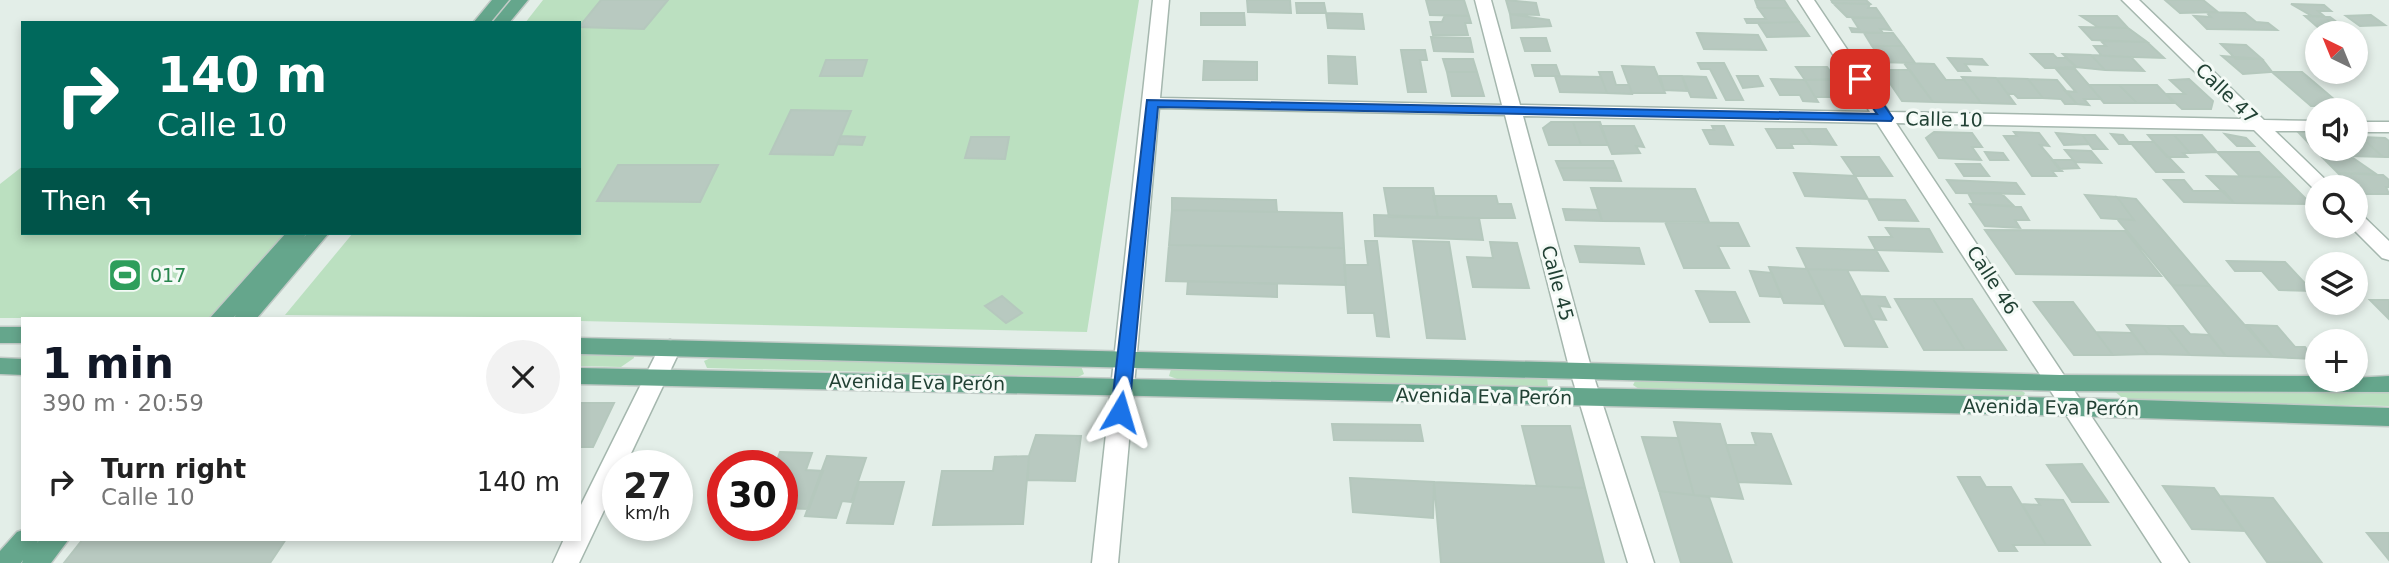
<!DOCTYPE html>
<meta charset="utf-8">
<style>
body{margin:0;font-family:"DejaVu Sans",sans-serif;background:#f2f2f2;color:#222;height:100vh;display:flex;flex-direction:column;font-size:26px;white-space:nowrap}
*{box-sizing:border-box;margin:0}
p{font-size:23px;color:#767676}
.icon{flex:none;width:38px;height:38px;fill:none;stroke:currentColor;stroke-width:2;stroke-linecap:round;stroke-linejoin:round}
.map{position:relative;flex:1;overflow:hidden}
.sheet{position:absolute;left:21px;top:317px;width:560px;height:224px;display:flex;flex-direction:column;background:#fff;border-radius:0px;box-shadow:0 4px 10px #0003}
.sheet>*{flex:none}
.guide{position:absolute;left:21px;top:21px;width:560px;height:214px;border-radius:0px;box-shadow:0 4px 10px #0003;background:#00695c;color:#fff;overflow:hidden}
.needle{width:46px;rotate:317deg}
.fabs{position:absolute;left:2305px;top:21px;display:grid;gap:14px}
.fabs a{display:grid;place-items:center;width:63px;height:63px;border-radius:50%;background:#fff;box-shadow:0 4px 10px #0003;font-size:35px}
.speed{position:absolute;left:602px;top:450px;display:flex;gap:14px;font-size:35px;font-weight:700;text-align:center}
.speed>*{display:grid;place-content:center;width:91px;height:91px;border-radius:50%;background:#fff;box-shadow:0 4px 10px #0003;line-height:1}
.speed small{font-size:18px;font-weight:400}
.speed .limit{border:10px solid #d22;background:#fff;color:#111}
.pin{position:absolute;display:grid;place-items:center;width:60px;height:60px;color:#fff;margin:-30px;border-radius:14px;box-shadow:0 4px 10px #0006}
.me{position:absolute;width:77px;margin:-38px;rotate:7deg;stroke-linejoin:round;filter:drop-shadow(0 0 5px #0008)}
.turn{display:flex;align-items:center;gap:24px;height:147px;padding:0 21px;font-size:32px}
.turn .icon{width:91px;height:91px;stroke-width:2.5}
.turn b{display:block;font-size:49px;line-height:60px}
.then{display:flex;align-items:center;height:66px;padding:0 21px;background:#0003;gap:14px;font-size:26px}
.round{display:grid;place-items:center;flex:none;width:74px;height:74px;border-radius:37px;background:#f2f2f2}
.head{display:flex;align-items:center;justify-content:space-between;height:119px;padding:0 21px}
h1{font-size:42px;font-weight:700;line-height:52px;color:#111827}
ul{padding:0;list-style:none}
li{display:flex;align-items:center;gap:21px;height:91px;padding:0 21px}
li div{flex:1}
li b{display:block;font-size:26px}
li em{font-style:normal}
.map>svg:first-child{display:block}
.green{fill:#bbe0c0}
.building{fill:#b8c9c0;stroke:#b5c8bd;stroke-width:2}
.lines{fill:none;stroke-linecap:round;stroke-linejoin:round}
.minor-casing{stroke:#a5b7ae;stroke-width:3}
.major-casing{stroke:#c1cac6;stroke-width:3}
.minor{fill:#fff;fill-rule:evenodd}
.major{fill:#65a68c;fill-rule:evenodd}
.route{fill:#1a73e8;stroke:#114b97;stroke-width:2}
.labels{text-anchor:middle;stroke-width:6;stroke-linejoin:round;paint-order:stroke}
.street-label{font-size:19px;fill:#214134;stroke:#f4faf6}
.leisure-label{font-size:19px;fill:#27864d;stroke:#f4faf6;text-anchor:start}
</style>
<div class="map">
<svg width="2389" height="563" viewBox="0 0 2389 563">
<rect width="100%" height="100%" fill="#e3eee8"/>
<path class="green" d="M543,0H1139L1087,332L579,321V318L285,315L353,233H579V23H525Z
M23,166V233H289L212,318H0V184Z
M579,352L633,353L634,358L621,367L579,366Z
M717,355L1081,366L1084,374L1078,377L707,368L704,361Z
M1171,369L1547,378L1548,386L1541,387L1177,379L1169,376Z
M1636,379L2019,389L2025,393L2023,397L1642,391L1633,385Z
M2117,388L2389,392V406L2126,401L2113,390Z"/>
<path class="building" d="M601,0H668L644,29L579,27Z
M1247,0H1290L1291,13L1248,12Z
M1426,0H1464L1469,16L1430,15Z
M1506,0L1536,3L1539,15L1510,14Z
M1755,0H1784L1789,8H1758Z
M1831,0H1866L1870,4L1833,3Z
M2165,0H2203L2218,12L2180,13Z
M1296,3H1324L1326,13H1297Z
M1833,3L1870,4L1868,8H1876L1883,18L1847,17Z
M2291,4L2324,5L2331,11H2318L2324,16H2312Z
M1758,8H1789L1799,22L1747,23L1745,19H1766Z
M2206,12L2245,13L2256,22L2268,23L2277,30L2207,29L2194,16L2211,17Z
M1201,13H1244L1245,25H1201Z
M1326,13L1362,14L1364,29L1328,28Z
M1510,14L1549,20L1551,26L1512,28Z
M1445,15L1469,16L1471,23H1465L1468,35H1433L1430,22H1442Z
M2371,15L2385,25L2360,26L2346,16Z
M2081,16H2117L2128,28L2098,27Z
M2305,16L2330,17L2334,20H2328L2340,30H2321Z
M1852,18H1883L1891,30L1880,29L1883,33L1852,32L1850,28L1859,29Z
M1799,22L1809,36L1767,37L1758,23Z
M2080,27L2128,28L2147,42L2092,40Z
M1697,33L1758,35L1766,50L1704,49Z
M1864,33H1893L1903,46H1872Z
M1431,37L1470,38L1473,52L1434,51Z
M1521,38H1546L1550,51H1525Z
M2101,41L2147,42L2164,58L2102,56L2094,46H2106Z
M2221,44L2246,45L2262,59H2236Z
M1872,46H1903L1915,63L1875,62L1871,57H1880Z
M1401,50H1425L1427,60H1420L1426,92H1408Z
M2031,54H2053L2057,58H2066L2076,67L2045,68Z
M2063,54L2091,55L2105,70L2076,67Z
M2091,55L2131,57L2144,71L2105,70Z
M1328,56L1355,57L1357,84L1329,83Z
M2222,56L2262,59L2272,72L2243,74Z
M1948,58L1982,59L1987,65L1965,64L1970,71H1958Z
M1443,59H1473L1477,72H1447Z
M826,60H867L862,76H820Z
M1204,61L1257,62V80H1203Z
M1698,63H1724L1743,100H1726L1710,69H1701Z
M1904,63L1934,64L1946,80H1964L1981,103L1933,102Z
M1532,65H1556L1560,76H1535Z
M1622,66L1654,67L1665,93H1632Z
M1796,67H1827L1836,79L1805,80Z
M2056,69H2075L2101,99H2084L2089,105L2077,104L2065,91L2076,92Z
M1881,70H1910L1933,102L1902,101Z
M1447,72H1477L1484,96H1452Z
M1599,72H1612L1616,85H1629L1632,94L1607,93Z
M2272,72H2302L2342,106H2311Z
M1555,76L1601,77L1607,93L1560,92Z
M1660,76H1682L1687,91L1664,90Z
M1682,76L1706,77L1716,98L1691,97Z
M1737,76H1758L1763,86L1743,88Z
M1962,77L1996,78L2015,104L1981,103Z
M1996,78L2028,79L2043,98H2018L2014,94H2008Z
M1771,79L1805,80L1818,102L1803,101L1800,95H1780Z
M2028,79L2057,80L2077,104H2065L2061,99L2043,98Z
M2189,79L2213,101L2211,109H2182L2166,94H2185L2170,80Z
M1805,80H1832L1843,97H1815Z
M2089,85H2119L2137,103H2104Z
M2119,85H2157L2174,103H2137Z
M791,110L851,111L833,155L770,154Z
M1551,122H1573L1581,145H1549L1543,128Z
M1573,122H1600L1608,145H1581Z
M1600,126H1634L1644,147L1636,146L1640,153L1612,154Z
M1712,126H1724L1733,145L1710,144L1703,130H1714Z
M1766,129H1801L1811,144H1791L1793,148H1777Z
M1801,129H1826L1836,145L1811,144Z
M1934,132L1972,133L1982,147H1972L1981,160L1939,158L1926,138Z
M2014,132L2039,133L2049,146L2040,145L2062,171H2052L2056,176H2032L2004,136H2017Z
M2298,132L2317,133V149H2331L2334,152H2317Z
M2056,133L2082,135L2089,144L2064,145Z
M2111,134L2123,135L2130,144H2119Z
M2225,134L2246,138L2254,146H2237Z
M2082,135H2095L2107,149H2093Z
M2148,135H2174L2190,153H2183L2187,157H2167Z
M2174,135H2202L2217,152L2190,153Z
M841,136L865,137L862,145L838,144Z
M2356,136L2361,137L2383,157L2350,156L2344,149H2356Z
M971,137H1009L1005,159L965,158Z
M2361,137L2385,138L2389,141V157H2383Z
M2130,142H2154L2183,172H2156Z
M2065,150L2091,151L2101,163L2075,162Z
M1985,152L2003,153L2008,160H1990Z
M2217,152H2259L2284,177L2240,176Z
M2317,152L2350,156L2376,174L2338,173Z
M1842,157H1879L1892,176H1855Z
M2052,160H2073L2079,168L2059,169Z
M1556,161H1613L1616,168H1559Z
M1956,164H1980L1989,176H1964Z
M618,165H718L700,202L597,201Z
M1559,168H1616L1621,181L1564,180Z
M1794,173L1855,176L1868,199L1805,196Z
M2338,173L2383,175L2389,180V187H2386L2389,194H2359Z
M2207,176L2284,177L2311,204L2234,203Z
M1947,180L2016,183L2024,194L1956,193Z
M2164,180H2184L2193,191H2224L2234,203L2184,202Z
M1384,188H1433L1438,218L1389,217Z
M1591,188L1695,189L1709,222L1602,221Z
M1968,193H2001L2014,206L1974,204Z
M2085,195L2117,197L2134,220L2101,218Z
M1433,196H1496L1498,204H1511L1515,218H1438Z
M2117,197L2136,199L2210,286L2172,285L2117,219L2134,220Z
M1172,198L1276,200L1277,212L1172,210Z
M1868,199L1905,200L1918,221L1879,220Z
M1970,204L2021,207L2029,220H2015L2020,228L1985,226Z
M1563,209L1599,210L1602,221L1566,220Z
M1172,210L1342,213L1344,248L1169,245Z
M1374,215L1479,218L1483,240L1375,236Z
M1665,222L1738,223L1749,246H1718L1729,268H1684Z
M1886,228L1929,229L1942,252L1876,250L1869,237H1892Z
M1985,230L2125,231L2161,276L2016,274Z
M1365,241H1377L1389,337L1377,336L1374,313H1348L1344,265H1368Z
M1413,241L1449,242L1465,339L1427,338Z
M1490,242L1517,243L1529,288L1473,287L1467,257L1493,258Z
M1169,245L1344,248L1346,285L1166,281Z
M1575,246L1639,248L1644,264L1580,262Z
M1797,248L1876,250L1888,271L1807,269Z
M2227,261L2285,262L2312,291L2279,290L2262,271H2235Z
M1769,267L1807,269L1825,304L1784,303Z
M1807,269L1847,270L1887,347L1845,346Z
M1750,271L1772,273L1782,297L1760,296Z
M1188,281L1277,284V297L1187,294Z
M2172,285L2210,286L2273,357L2226,356Z
M1696,291L1735,292L1749,322H1710Z
M1002,296L1022,313L1006,323L985,306Z
M1861,296L1885,297L1890,307L1879,306L1886,320L1872,319Z
M1895,299H1933L1965,350H1924Z
M1933,299H1972L2006,350H1965Z
M2370,300H2389V319Z
M2034,302H2073L2113,355H2074Z
M2127,325L2167,326L2190,355L2148,354Z
M2247,325L2277,326L2295,347H2305L2314,359L2273,357Z
M2167,326H2183L2190,334L2209,335L2226,356L2190,355Z
M2096,332L2132,333L2148,354L2113,355Z
M579,403H614L593,447H579Z
M1674,422L1720,424L1743,499L1694,495Z
M1332,424L1420,425L1423,441L1334,440Z
M1522,426H1570L1585,488L1537,486Z
M1752,433L1771,434L1791,484L1738,482L1726,445H1756Z
M1036,435L1081,436L1075,481L1028,480L1029,456Z
M1642,437L1678,438L1694,495L1659,491Z
M780,452L812,453L806,470L823,471L809,509L782,508V466H775Z
M827,456L866,458L851,502L842,501L836,518L805,516Z
M1029,456L1023,524L933,525L942,471H993L995,457Z
M2082,464L2108,502H2072L2047,465Z
M1958,477H1980L1986,487H2011L2046,545H2013L2017,551H1999Z
M1350,478L1434,482L1433,518L1353,512Z
M859,482H904L893,524L847,523Z
M1434,482L1585,488L1604,563H1441Z
M2163,486L2214,488L2244,531L2192,529Z
M1659,491L1709,497L1732,563H1681Z
M2220,496L2273,498L2322,563L2267,562Z
M2036,499L2063,500L2090,545H2046L2022,504L2040,505Z
M2367,533H2389V560Z
M83,539H286L270,563H64Z"/>
<g class="lines">
<g class="minor-casing">
<path id="minor" d="M1153,0H1169L1160,98L1502,105L1475,0H1491L1520,105L1870,112L1798,0H1814L1889,112L2243,119L2122,0H2139L2264,120L2317,121V131H2275L2333,187H2317L2316,191L2254,130L1896,123L2189,563H2162L1877,123L1523,116L1592,371L1654,563H1628L1570,371L1505,115L1159,108L1118,563H1092Z
M2356,122H2389V132H2356Z
M2356,214L2363,216L2389,241V260L2382,258L2350,226H2356Z
M670,340L678,343L681,348L625,466H618V481L579,563H553L564,539H579V509L659,348L662,343Z"/>
</g>
<g class="major-casing">
<path id="major" d="M492,0H509L490,23H473Z
M511,0H528L509,23H492Z
M286,233H307L304,237L308,233H329L257,318H234L236,315L233,318H210Z
M0,327H23V343H0Z
M579,338L2060,375L2317,376V380L2389,376V392L2060,391L579,354Z
M0,358L23,359V375L0,374Z
M579,368L2075,398L2389,408V426L2075,416L579,384Z
M23,530V539H39L37,543L40,539H69L51,563H22L23,560L21,563H0V551L17,532Z"/>
</g>
<use href="#minor" class="minor"/>
<use href="#major" class="major"/>
</g>
<path class="route" d="M1855,76H1864L1893,118L1891,121L1158,107L1129,412L1120,418L1111,412L1147,100L1877,114L1853,79Z"/>
<defs>
<g id="stadium-square" transform="scale(1.75)"><rect x="-9" y="-9" width="18" height="18" rx="4" fill="#2e9e5b" stroke="#f4faf6"/><path d="M0-5a6.5 5 0 1 0 0 10a6.5 5 0 1 0 0-10ZM-3.5-1.8h7v3.6h-7Z" fill="#fff"/></g>
</defs>
<g fill-rule="evenodd">
<use href="#stadium-square" x="125" y="275"/>
</g>
<g class="labels">
<g class="street-label">
<text transform="translate(2227 93) rotate(44)" y="7">Calle 47</text>
<text transform="translate(1944 119) rotate(1)" y="7">Calle 10</text>
<text transform="translate(1993 280) rotate(57)" y="7">Calle 46</text>
<text transform="translate(1558 283) rotate(75)" y="7">Calle 45</text>
<text transform="translate(917 382) rotate(1)" y="7">Avenida Eva Perón</text>
<text transform="translate(1484 396) rotate(1)" y="7">Avenida Eva Perón</text>
<text transform="translate(2051 407) rotate(1)" y="7">Avenida Eva Perón</text>
</g>
<g class="leisure-label">
<text x="150" y="282">017</text>
</g>
</g>
</svg>
<div class="fabs">
<a><svg class="needle" viewBox="-14 -14 28 28"><path d="M0-13l5 13h-10z" fill="#e53935"/><path d="M0 13l5-13h-10z" fill="#767676"/></svg></a>
<a><svg class="icon" aria-label="sound" viewBox="0 0 24 24"><path d="M4 9h4l5-4v14l-5-4H4zM17 9q2 3 0 6"/></svg></a>
<a><svg class="icon" aria-label="search" viewBox="0 0 24 24"><circle cx="10" cy="10" r="6"/><path d="M15 15l6 6"/></svg></a>
<a><svg class="icon" aria-label="layers" viewBox="0 0 24 24"><path d="M12 4l9 5-9 5-9-5zM3 14l9 5 9-5"/></svg></a>
<a>+</a>
</div>
<div class="speed"><div>27<small>km/h</small></div><div class="limit">30</div></div>
<div class="pin" style="left:1860px;top:79px;background:#d93025"><svg class="icon" aria-label="arrive" viewBox="0 0 24 24"><path d="M6 21V4h12l-3 4 3 4H6"/></svg></div>
<svg class="me" style="left:1120px;top:412px" viewBox="-20 -20 40 40"><path d="M0-17L14 15 0 8-14 15z" fill="#1a73e8" stroke="#fff" stroke-width="4"/></svg>
<div class="guide">
<div class="turn"><svg class="icon" aria-label="right" viewBox="0 0 24 24"><path d="M7 20v-9h11M14 6l5 5-5 5"/></svg><div><b>140 m</b>Calle 10</div></div>
<div class="then">Then<svg class="icon" aria-label="left" viewBox="0 0 24 24"><path d="M17 20v-9H6M10 6l-5 5 5 5"/></svg></div>
</div>
<section class="sheet">
<div class="head"><div><h1>1 min</h1><p>390 m · 20:59</p></div><a class="round"><svg class="icon" aria-label="close" viewBox="0 0 24 24"><path d="M6 6l12 12M18 6L6 18"/></svg></a></div>
<ul>
<li><svg class="icon" aria-label="right" viewBox="0 0 24 24"><path d="M7 20v-9h11M14 6l5 5-5 5"/></svg><div><b>Turn right</b><p>Calle 10</p></div><em>140 m</em></li>
</ul>
</section>
</div>
